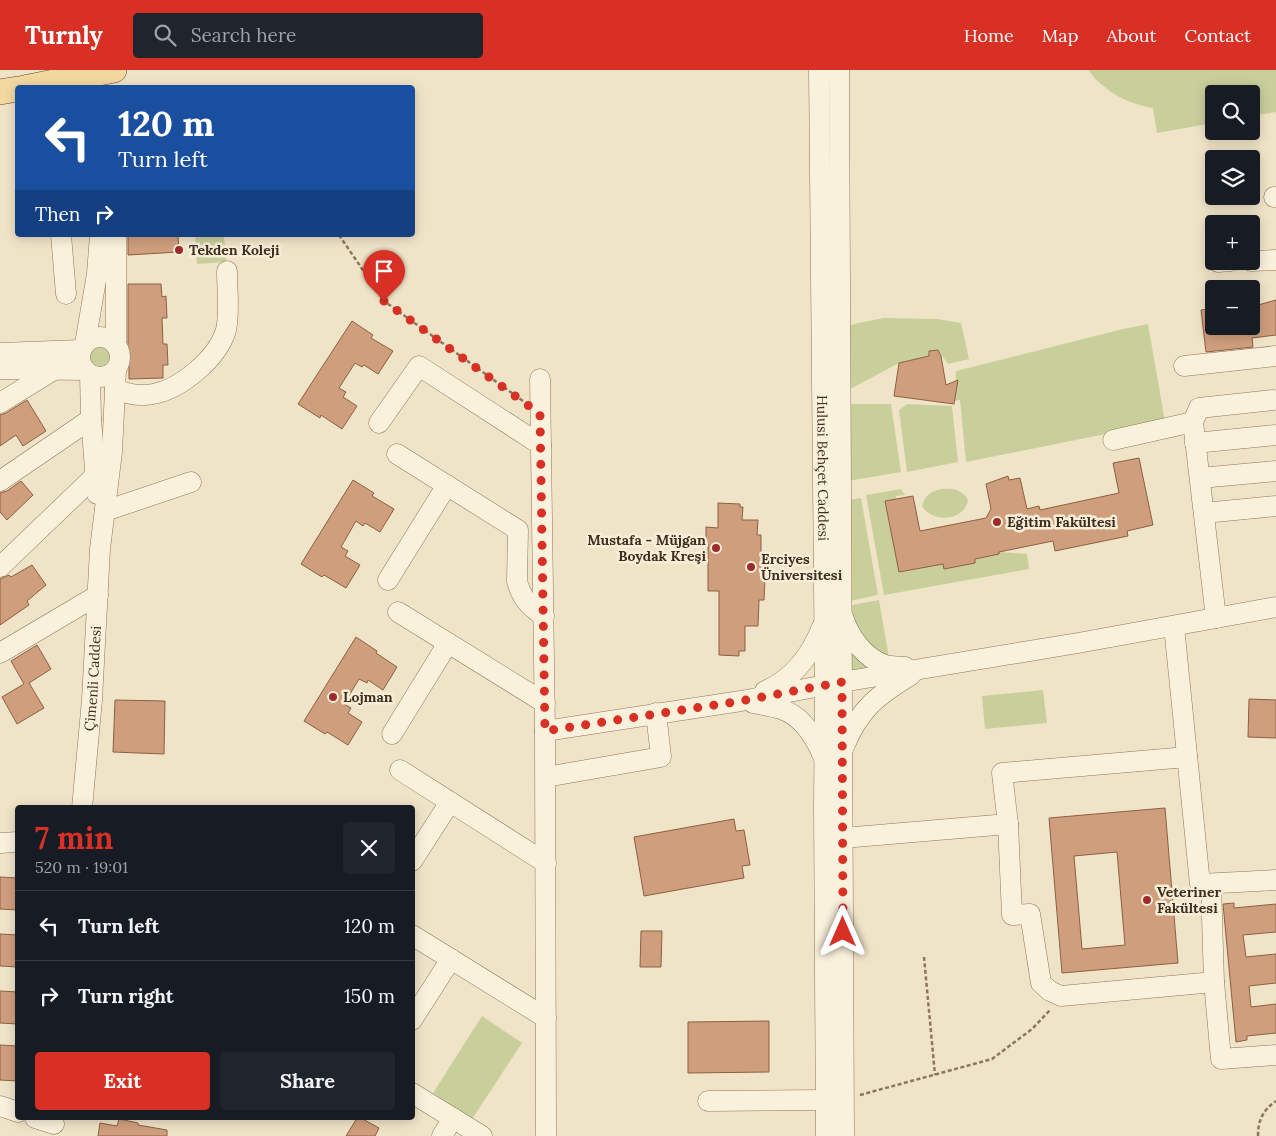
<!DOCTYPE html>
<meta charset="utf-8">
<style>
body{margin:0;font-family:Lora,serif;background:#20242c;color:#f1f3f6;height:100vh;display:flex;flex-direction:column;font-size:19px;white-space:nowrap}
*{box-sizing:border-box;margin:0}
p{font-size:16px;color:#9ea1a6}
.icon{flex:none;width:28px;height:28px;fill:none;stroke:currentColor;stroke-width:2;stroke-linecap:round;stroke-linejoin:round}
.map{position:relative;flex:1;overflow:hidden}
.side{position:absolute;left:15px;top:735px;width:400px;height:315px;display:flex;flex-direction:column;background:#171b24;border-radius:5px;box-shadow:0 2px 12px #0003}
.side>*{flex:none}
.guide{position:absolute;left:15px;top:15px;width:400px;height:152px;border-radius:5px;box-shadow:0 2px 12px #0003;background:#1a4fa0;color:#fff;overflow:hidden}
.buttons{position:absolute;left:1205px;top:15px;display:grid;gap:10px}
.buttons a{display:grid;place-items:center;width:55px;height:55px;border-radius:5px;background:#171b24;box-shadow:0 2px 12px #0003;font-size:25px}
.pin{position:absolute;display:grid;place-items:center;width:42px;height:42px;color:#fff;margin:-51px -21px;border-radius:50% 50% 50% 0;rotate:-45deg;box-shadow:0 0 5px #0007}
.pin .icon{rotate:45deg}
.me{position:absolute;width:55px;margin:-28px;rotate:0deg;stroke-linejoin:round;filter:drop-shadow(0 0 4px #0008)}
.turn{display:flex;align-items:center;gap:18px;height:105px;padding:0 20px;font-size:22px}
.turn .icon{width:65px;height:65px;stroke-width:2.5}
.turn b{display:block;font-size:35px;line-height:42px}
.then{display:flex;align-items:center;height:48px;padding:0 20px;background:#0003;gap:10px;font-size:19px}
.round{display:grid;place-items:center;flex:none;width:52px;height:52px;border-radius:5px;background:#20242c}
.head{display:flex;align-items:center;justify-content:space-between;height:85px;padding:0 20px}
h1{font-size:30px;font-weight:800;line-height:38px;color:#d93025}
.cta{display:flex;gap:10px;margin-top:auto;padding:10px 20px}
.cta a{flex:1;height:58px;border-radius:5px;background:#d93025;color:#fff;font-size:20px;font-weight:800;line-height:58px;text-align:center}
.cta a+a{background:#20242c;color:#f1f3f6}
ul{padding:0;list-style:none}
li{display:flex;align-items:center;gap:15px;height:70px;padding:0 20px;border-top:1px solid #363941}
li div{flex:1}
li b{display:block;font-size:19px}
li em{font-style:normal}
header{display:flex;align-items:center;gap:30px;box-sizing:border-box;height:70px;padding:0 25px;background:#d93025;color:#fff}
header strong{font-size:24px}
nav{display:flex;gap:28px;margin-inline-start:auto;font-size:18px}
.search{width:350px;height:45px;background:#20242c;display:flex;align-items:center;gap:12px;box-sizing:border-box;padding:0 18px;border-radius:5px;color:#9ea1a6;font-size:19px}
.map>svg:first-child{display:block}
.green{fill:#c9cf9b}
.building{fill:#cf9f7d;stroke:#8d5f41;fill-rule:evenodd}
.lines{fill:none;stroke-linecap:round;stroke-linejoin:round}
.minor-casing{stroke:#8d765c;stroke-width:21}
.major-casing{stroke:#5b4430;stroke-width:26}
.path{stroke:#8d765c;stroke-width:2.5;stroke-dasharray:4 2.5;stroke-linecap:butt}
.minor{stroke:#faf1dc;stroke-width:20}
.major{stroke:#f3d9a0;stroke-width:25}
.route{stroke:#d93025;stroke-width:9;stroke-dasharray:0 16.2}
.poi-dot{fill:#9e2a2b;stroke:#f7eed8;stroke-width:2}
.labels{text-anchor:middle;stroke-width:5;stroke-linejoin:round;paint-order:stroke}
.poi-label{font-size:14px;font-weight:bold;fill:#3d2e20;stroke:#f7eed8;text-anchor:start}
.street-label{font-size:14px;fill:#3d2e20;stroke:#f7eed8}
</style>
<header>
<strong>Turnly</strong>
<div class="search"><svg class="icon" aria-label="search" viewBox="0 0 24 24"><circle cx="10" cy="10" r="6"/><path d="M15 15l6 6"/></svg>Search here</div>
<nav><a>Home</a><a>Map</a><a>About</a><a>Contact</a></nav>
</header>
<div class="map">
<svg width="1276" height="1066" viewBox="0 0 1276 1066">
<rect width="100%" height="100%" fill="#f0e4c8"/>
<path class="green" d="M1088,0H1276V42L1251,46V24H1214V53L1157,63L1153,38C1127,34 1104,21 1088,0Z
M195,165H224L226,192L197,194Z
M884,248L937,249L961,253L969,289L948,294L938,280L930,281L929,286L899,293L835,327V260L858,253Z
M1148,254L1165,352L966,392L960,330L955,331L956,301L1123,259Z
M89 287a11 11 0 1 1 22 0a11 11 0 1 1-22 0Z
M834,334H891L901,402L836,413Z
M907,334L952,336L958,392L907,402L899,340Z
M901,419L905,425L896,426V429L885,432L900,502L910,500V497L943,494L945,499L975,493V489L999,484V482L1027,484L1029,499L884,525L866,425Z
M943,419C953,418 963,420 968,430C964,452 932,453 922,436C924,426 932,420 943,419Z
M861,428L878,525L836,534V432Z
M879,530L891,599L846,602L836,538Z
M1043,620L1047,653L985,659L982,626Z
M482,946L522,973L472,1049L433,1023Z"/>
<path class="building" d="M128,165H178L179,182L128,185Z
M128,214H161L162,227L166,226L167,248H162L163,274H167L168,295H163V308L129,309V296H127L124,292V282L128,274Z
M1276,230V265L1252,268L1253,277L1206,282L1201,240L1214,238V256H1251V237Z
M352,251L373,265L371,268L393,281L378,304L364,295L362,297L355,293L339,318L346,322L343,327L357,336L342,359L321,345L320,348L298,334Z
M938,280L941,286L946,315L958,310L954,334L894,326L899,293L929,286V281Z
M27,330L46,361L23,376L16,365L0,376V345L6,343Z
M1139,388L1153,455L1127,461L1128,466L1055,481L1053,471L999,482V484L975,489V493L944,499L943,494L899,502L885,431L913,426L920,461L986,448L991,439L986,414L1008,406L1009,410L1020,408L1027,439L1039,436L1040,440L1119,423L1113,393Z
M353,410L374,423L372,426L394,439L380,462L365,453L363,456L356,451L341,477L348,481L345,486L360,495L346,518L324,505L322,507L301,494Z
M21,411L33,425L7,450L0,442V423L7,421Z
M718,433L740,434V437H743L742,450H758L757,465H761V508H765L764,530H759L758,556H745V581H739V586L719,585V521H708V474H706V457L718,458Z
M32,495L46,515L27,531L29,535L0,555V509L9,505L11,507Z
M356,567L377,581L376,583L397,597L383,620L368,610L367,613L359,609L344,634L351,638L348,643L362,652L348,675L327,662L325,664L304,651Z
M37,575L51,599L29,613L44,638L17,654L2,627L24,614L11,591Z
M1249,629L1276,630V668L1248,667Z
M115,630L165,631L164,684L113,682Z
M1165,738L1178,893L1062,903L1049,748ZM1117,782L1125,875L1082,879L1074,786Z
M734,749L736,761L744,760L750,795L742,796L744,808L644,826L634,767Z
M0,807L18,808V840L0,839Z
M1234,833V838L1276,834V862L1243,865L1246,887L1276,884V913L1249,916L1251,937L1276,934V963L1247,966V970L1236,972L1223,834Z
M641,861H662L661,897H640Z
M0,864L18,865V897L0,896Z
M0,921L18,922V954L0,953Z
M769,951V1002L688,1003V952Z
M0,975L18,976V1011L0,1010Z
M357,1048H361L379,1058L375,1066H346Z
M119,1049L138,1053V1055L167,1060V1066H98L100,1053L117,1056Z"/>
<g class="lines">
<g class="minor-casing">
<g id="minor">
<path id="s1" d="M819,0L825,616L824,738L826,1066"/>
<path d="M839,0L844,1066"/>
<path d="M1274,127H1276"/>
<path d="M61,165L66,224"/>
<path d="M1251,191L1276,190"/>
<path d="M1218,192L1231,191"/>
<circle cx="100" cy="287" r="20"/>
<path d="M85,274L97,204L100,165"/>
<path d="M116,274V165"/>
<path d="M0,283L81,280"/>
<path d="M1184,296L1276,286"/>
<path d="M0,299L85,300"/>
<path d="M90,304L91,349L97,424"/>
<path d="M540,309L545,661L546,1066"/>
<path d="M115,319C127,324 139,327 153,324C181,319 218,288 226,260C230,242 227,220 227,201"/>
<path d="M0,333L52,301"/>
<path d="M379,353L419,296L541,375"/>
<path d="M1113,370L1193,352"/>
<path d="M1195,373L1276,365"/>
<path d="M397,384L518,460L517,511C521,527 529,537 544,546"/>
<path d="M1200,408L1276,401"/>
<path d="M0,411L91,349"/>
<path d="M105,441L191,412"/>
<path d="M1204,443L1276,436"/>
<path d="M0,497L96,405"/>
<path d="M388,510L447,415"/>
<path d="M398,542L545,633"/>
<path d="M843,547C849,566 864,588 885,595C891,597 898,596 905,597"/>
<path d="M1216,548L1193,352L1199,338L1273,330"/>
<path d="M1174,556L1200,814L1276,810"/>
<path d="M0,583L98,525"/>
<path d="M765,621C793,609 811,585 822,557"/>
<path d="M753,633C762,635 772,636 781,639C802,646 815,667 823,686"/>
<path d="M545,661L741,631L842,612L1078,573L1276,537"/>
<path d="M392,664L448,573"/>
<path d="M844,677C859,639 878,625 911,605"/>
<path d="M400,700L546,793"/>
<path d="M546,707L661,687L656,643"/>
<path id="s2" d="M82,738L92,630L100,479L112,382L116,300"/>
<path d="M1008,754L1012,845L1030,844L1041,913L1050,921L1061,926L1214,912L1221,989L1276,985"/>
<path d="M843,768L1008,754L1002,703L1187,687"/>
<path d="M0,773L18,772"/>
<path d="M412,791L450,732"/>
<path d="M1211,814L1214,912"/>
<path d="M412,865L546,948"/>
<path d="M412,950L451,889"/>
<path d="M412,1023L482,1066"/>
<path d="M708,1031L825,1030"/>
<path d="M0,1036L18,1042"/>
<path d="M35,1048L54,1054"/>
<path d="M442,1066L453,1048"/>
</g>
</g>
<g class="major-casing">
<path id="major" d="M24,18L114,0
M0,22L18,19"/>
</g>
<path class="path" d="M339,165L384,231L523,331
M924,887L935,1005
M860,1025L992,989L1032,959L1051,939
M1258,1066C1258,1050 1263,1040 1276,1031"/>
<use href="#minor" class="minor"/>
<use href="#major" class="major"/>
</g>
<g class="lines">
<path class="route" d="M384,231L540,344L545,661L741,631L842,612L843,862"/>
</g>
<g class="poi-dot">
<circle cx="179" cy="180" r="5"/>
<circle cx="997" cy="452" r="5"/>
<circle cx="716" cy="478" r="5"/>
<circle cx="751" cy="497" r="5"/>
<circle cx="333" cy="627" r="5"/>
<circle cx="1147" cy="830" r="5"/>
</g>
<g class="labels">
<g class="poi-label">
<text x="189" y="185">Tekden Koleji</text>
<text x="1007" y="457">Eğitim Fakültesi</text>
<text x="706" y="475" text-anchor="end">Mustafa - Müjgan<tspan x="706" dy="16">Boydak Kreşi</tspan></text>
<text x="761" y="494">Erciyes<tspan x="761" dy="16">Üniversitesi</tspan></text>
<text x="343" y="632">Lojman</text>
<text x="1157" y="827">Veteriner<tspan x="1157" dy="16">Fakültesi</tspan></text>
</g>
<g class="street-label">
<text dy="5" stroke="none"><textPath href="#s1" startOffset="398">Hulusi Behçet Caddesi</textPath></text>
<text dy="5" stroke="none"><textPath href="#s2" startOffset="130">Çimenli Caddesi</textPath></text>
</g>
</g>
</svg>
<div class="buttons">
<a><svg class="icon" aria-label="search" viewBox="0 0 24 24"><circle cx="10" cy="10" r="6"/><path d="M15 15l6 6"/></svg></a>
<a><svg class="icon" aria-label="layers" viewBox="0 0 24 24"><path d="M12 4l9 5-9 5-9-5zM3 14l9 5 9-5"/></svg></a>
<a>+</a>
<a>−</a>
</div>
<div class="pin" style="left:384px;top:231px;background:#d93025"><svg class="icon" aria-label="arrive" viewBox="0 0 24 24"><path d="M6 21V4h12l-3 4 3 4H6"/></svg></div>
<svg class="me" style="left:843px;top:862px" viewBox="-20 -20 40 40"><path d="M0-17L14 15 0 8-14 15z" fill="#d93025" stroke="#fff" stroke-width="4"/></svg>
<div class="guide">
<div class="turn"><svg class="icon" aria-label="left" viewBox="0 0 24 24"><path d="M17 20v-9H6M10 6l-5 5 5 5"/></svg><div><b>120 m</b>Turn left</div></div>
<div class="then">Then<svg class="icon" aria-label="right" viewBox="0 0 24 24"><path d="M7 20v-9h11M14 6l5 5-5 5"/></svg></div>
</div>
<section class="side">
<div class="head"><div><h1>7 min</h1><p>520 m · 19:01</p></div><a class="round"><svg class="icon" aria-label="close" viewBox="0 0 24 24"><path d="M6 6l12 12M18 6L6 18"/></svg></a></div>
<ul>
<li><svg class="icon" aria-label="left" viewBox="0 0 24 24"><path d="M17 20v-9H6M10 6l-5 5 5 5"/></svg><div><b>Turn left</b></div><em>120 m</em></li>
<li><svg class="icon" aria-label="right" viewBox="0 0 24 24"><path d="M7 20v-9h11M14 6l5 5-5 5"/></svg><div><b>Turn right</b></div><em>150 m</em></li>
</ul>
<div class="cta"><a>Exit</a><a>Share</a></div>
</section>
</div>
